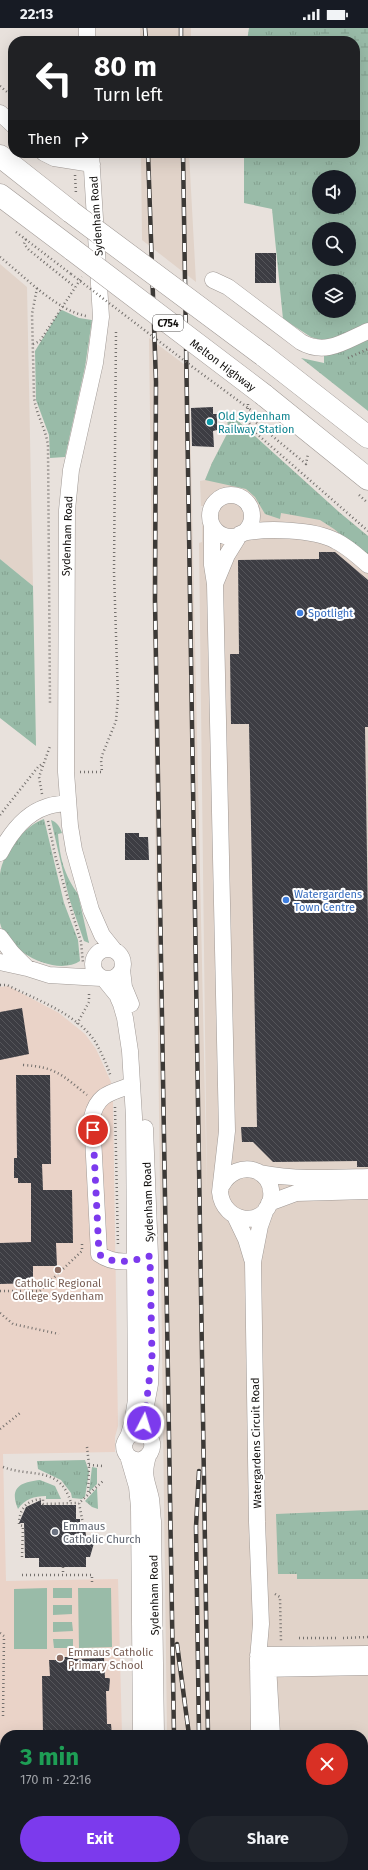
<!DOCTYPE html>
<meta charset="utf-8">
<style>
body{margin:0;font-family:"Fira Sans",sans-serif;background:#20242c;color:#f1f3f6;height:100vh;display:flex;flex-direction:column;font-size:15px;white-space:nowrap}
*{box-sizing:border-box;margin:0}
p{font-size:13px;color:#9ea1a6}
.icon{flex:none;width:22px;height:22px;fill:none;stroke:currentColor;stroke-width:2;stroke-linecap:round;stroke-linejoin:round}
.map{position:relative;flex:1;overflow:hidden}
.panel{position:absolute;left:0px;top:1702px;width:368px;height:140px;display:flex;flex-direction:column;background:#171b24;border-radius:16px 16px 0 0;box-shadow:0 4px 16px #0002}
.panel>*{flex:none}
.guide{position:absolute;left:8px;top:8px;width:352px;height:122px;border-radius:16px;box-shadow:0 4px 16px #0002;background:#202124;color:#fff;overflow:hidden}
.controls{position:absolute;left:312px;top:142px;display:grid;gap:8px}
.controls a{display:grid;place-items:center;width:44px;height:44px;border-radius:50%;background:#171b24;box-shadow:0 4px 16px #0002;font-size:20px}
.pin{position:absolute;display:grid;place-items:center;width:34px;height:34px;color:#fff;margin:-17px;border:2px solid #fff;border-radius:50%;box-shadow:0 1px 4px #0007}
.me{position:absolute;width:44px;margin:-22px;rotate:5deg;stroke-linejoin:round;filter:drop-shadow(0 0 3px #0008)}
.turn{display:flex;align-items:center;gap:14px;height:84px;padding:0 20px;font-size:18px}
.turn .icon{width:52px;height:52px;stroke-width:2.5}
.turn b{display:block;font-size:28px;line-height:34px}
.then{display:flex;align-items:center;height:38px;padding:0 20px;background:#0003;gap:8px;font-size:15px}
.round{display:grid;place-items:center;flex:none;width:42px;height:42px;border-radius:21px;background:#20242c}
.head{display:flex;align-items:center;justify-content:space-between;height:68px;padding:0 20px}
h1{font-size:24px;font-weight:700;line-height:30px;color:#1e9e55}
.action{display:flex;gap:8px;margin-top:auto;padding:8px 20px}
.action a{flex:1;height:46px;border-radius:24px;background:#7c3aed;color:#fff;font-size:16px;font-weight:700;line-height:46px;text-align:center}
.action a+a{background:#20242c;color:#f1f3f6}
.status{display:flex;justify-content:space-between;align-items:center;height:28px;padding:0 20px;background:#171b24;direction:ltr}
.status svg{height:11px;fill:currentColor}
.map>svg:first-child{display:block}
.built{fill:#e1d3c9}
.education{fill:#ead3c8}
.grass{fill:url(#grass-tufts);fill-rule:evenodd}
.wetland{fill:url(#wetland-marsh)}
.garden{fill:#99bba8}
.building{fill:url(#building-back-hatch)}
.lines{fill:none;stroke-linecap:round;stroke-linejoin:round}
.minor-casing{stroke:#a09995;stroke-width:17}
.highway-casing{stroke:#a09995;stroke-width:23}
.path{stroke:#74706d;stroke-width:2.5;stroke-dasharray:1 3;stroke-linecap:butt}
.minor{stroke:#fff;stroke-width:16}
.highway{stroke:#fff;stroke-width:22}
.rail-casing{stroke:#3c3936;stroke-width:4.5}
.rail{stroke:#fff;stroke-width:3;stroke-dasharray:9;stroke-linecap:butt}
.highway-bridge-casing{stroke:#a09995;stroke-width:23;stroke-linecap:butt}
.path-bridge{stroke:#74706d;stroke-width:2.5;stroke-dasharray:1 3;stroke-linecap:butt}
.highway-bridge{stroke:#fff;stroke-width:22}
.route{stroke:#7c3aed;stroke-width:7;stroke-dasharray:0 12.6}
.culture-dot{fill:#0f9aa8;stroke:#fff;stroke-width:1.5}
.shop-dot{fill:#3f7fe0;stroke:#fff;stroke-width:1.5}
.education-dot{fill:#8d6e63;stroke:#fff;stroke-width:1.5}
.worship-dot{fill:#6b7280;stroke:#fff;stroke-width:1.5}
.labels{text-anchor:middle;stroke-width:4;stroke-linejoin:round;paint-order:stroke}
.shield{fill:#fff;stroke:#585655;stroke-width:1}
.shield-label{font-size:10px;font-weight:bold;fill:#100e0c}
.street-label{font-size:11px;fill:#100e0c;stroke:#fff}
.culture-label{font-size:11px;fill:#0d838f;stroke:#fff;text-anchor:start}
.shop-label{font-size:11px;fill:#366cbe;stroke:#fff;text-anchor:start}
.education-label{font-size:11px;fill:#785e54;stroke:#fff}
.worship-label{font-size:11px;fill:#5b616d;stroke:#fff;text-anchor:start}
</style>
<div class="status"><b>22:13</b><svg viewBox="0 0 49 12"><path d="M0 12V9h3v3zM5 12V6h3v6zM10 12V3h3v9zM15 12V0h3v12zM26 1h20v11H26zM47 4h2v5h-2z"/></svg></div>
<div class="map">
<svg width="368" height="1842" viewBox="0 0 368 1842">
<defs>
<pattern id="grass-tufts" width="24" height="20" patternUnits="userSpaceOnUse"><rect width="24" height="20" fill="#99bba8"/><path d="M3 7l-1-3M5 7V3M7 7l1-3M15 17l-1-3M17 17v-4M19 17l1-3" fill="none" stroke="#83a08f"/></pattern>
<pattern id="wetland-marsh" width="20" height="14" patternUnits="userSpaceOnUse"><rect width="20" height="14" fill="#99bba8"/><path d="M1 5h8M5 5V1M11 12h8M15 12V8" fill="none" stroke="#83a08f"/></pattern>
<pattern id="building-back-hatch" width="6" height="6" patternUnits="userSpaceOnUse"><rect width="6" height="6" fill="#3d3d43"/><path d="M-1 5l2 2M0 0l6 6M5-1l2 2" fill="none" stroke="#55555a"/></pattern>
</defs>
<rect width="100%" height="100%" fill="#e8e1dc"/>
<path class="built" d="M140,0H191V13H140Z
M141,125H189L196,254L142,212Z
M0,236L27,259L33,558L0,531Z
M149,310L189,340L207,1166L199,515L202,514L203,478H201L200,453L205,452L212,435L228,404L227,383L339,484L368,508V1842H247V1837H363V1707H167Z
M198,1837H214V1842H198Z"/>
<path class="education" d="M8,958L59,985L85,1006L96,1021L111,1054L113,1074L118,1398L115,1409V1424L3,1426L6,1553L118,1551L122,1707H5V1826L0,1823V959Z
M27,1837H126V1842H36Z"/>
<path class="grass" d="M249,0H368V383L301,330L324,335V313L311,309L283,291L272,181L244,175V125H355V13H247ZM319,149H349V179H319ZM319,201H349V231H319ZM319,253H349V283H319Z
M62,282L79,290L92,292L85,339L65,429L50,430L49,407L36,372L35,323L59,284Z
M227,383L339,484L368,508V529L334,501L320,492L281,485L280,491L265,486L255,469L246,461L205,452L212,435L228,404Z
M0,531L33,558L36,718L0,690Z
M44,791L64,875L78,912L80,933C56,949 6,923 0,895C0,889 0,881 0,874C0,865 0,855 0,846C3,824 24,798 44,791Z
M51,792C57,794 60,799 62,805L58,806C60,831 64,846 78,866L89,915L84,913L69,870Z
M85,1432L89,1444L85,1469L82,1471L72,1470L71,1465L61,1452L38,1441L37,1433Z
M92,1439L97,1440V1456L89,1464Z
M40,1452L55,1458L61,1471H46V1468C34,1468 25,1471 18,1481C9,1460 20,1454 40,1452Z
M97,1460L98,1481L92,1479L85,1473Z
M368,1482V1551H297V1546H278L276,1486Z"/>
<path class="wetland" d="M316,0H368V53L355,42V13H328Z"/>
<path class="garden" d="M47,1560V1621H14V1561Z
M53,1560H72V1570H53Z
M78,1560H111L112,1619L79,1620Z
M53,1577H72V1586L53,1587Z
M53,1594H72L73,1603L53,1604Z
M53,1611H73V1620H54Z"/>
<path class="building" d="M255,225H276V255H255Z
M213,379V386H217V402L213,403L214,419L192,418L191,380Z
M319,524H335L368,552V699H365L368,894V1139H357V1133L273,1134L253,1114H242L241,1099H257L249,696H231L230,626H239L238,532L319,531Z
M125,805H139V809H148L149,832H125Z
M22,980L29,1026L0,1032V984Z
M16,1047H50L51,1136H42L43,1162H72L73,1215H56L57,1238H33V1255L0,1256V1215L31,1214V1155H18V1150H14V1130H17Z
M41,1472V1477H76V1491H80V1500H85L86,1508H96L90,1529H86V1539H39V1530H25L24,1495H19L26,1479Z
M61,1629H73V1631L104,1630L105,1650H109L110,1651L109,1663H106L107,1696H111L112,1707H43L42,1648H50L49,1632H61Z"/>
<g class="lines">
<g class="minor-casing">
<path id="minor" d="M87,0V13
M0,85L13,97
M44,125L54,130L92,136
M91,125L101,289L95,335L71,442L67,482L66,744L70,798L74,822L91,882L102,907L114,922
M213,252L228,259L301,314C326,328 345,313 368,303
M210 488a21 21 0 1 1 42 0a21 21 0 1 1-42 0Z
M212,497V537L215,556L227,1103L220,1164C223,1196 266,1201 271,1170C275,1140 237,1130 222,1157
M242,505C266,500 314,501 336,513C348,519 358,528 368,537
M215,556L227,527L240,506
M0,825C10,806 24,786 46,779C53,776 61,776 68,775
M0,909L12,925L27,940
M93 936a15 15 0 1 1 30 0a15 15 0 1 1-30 0Z
M0,934L27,940L49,947L101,950
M122,942L124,959L131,976
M104,951L117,967L121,976L125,990L130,1023L134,1089L136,1372C134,1383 133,1395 129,1406C128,1410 125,1412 124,1417C124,1421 125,1425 128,1428C145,1444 166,1411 140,1404L129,1407
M132,1057C111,1065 98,1065 92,1089L99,1226C113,1236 129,1235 145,1230
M260,1145C296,1152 331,1150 368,1149
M269,1175L296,1165L368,1163
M235,1188L246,1211L252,1231
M144,1388L150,1356L151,1329L150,1228L145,1100
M128,1428L137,1459L139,1479L141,1707
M148,1428C142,1449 147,1452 151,1471C152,1478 152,1486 153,1493L156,1707
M258,1627L368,1626
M268,1637L272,1707
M258,1641L368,1639
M259,1707L258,1631L261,1596L257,1494L253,1234L260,1198L266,1181
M143,1837V1842
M158,1837V1842
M261,1837V1842
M274,1837V1842"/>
</g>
<g class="highway-casing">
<path id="highway" d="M0,128L71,184
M0,167L73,222
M263,327L368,409
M264,367L368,451"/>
</g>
<path class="path" d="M0,58L13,69
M75,147L76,166
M16,204L71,246
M26,211L24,216L29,222L75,259
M0,229C24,248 56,282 86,288
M37,260L32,286L34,368C35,385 46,400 48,418L50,677
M33,316L40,313L82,249
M348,330L368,321
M248,376L247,392L257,406L368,503
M247,387L306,436L308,426
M359,467L368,475
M80,744H102L101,732L103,725L116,693L118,670L114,544L116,303
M42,766L39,749L50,718
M0,787L38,739L43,735
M48,793L56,831L81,914L83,935
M0,957H7C37,972 78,986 96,1015C102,1026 107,1037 111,1049
M77,996L89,974V963
M23,1037C56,1039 62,1047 87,1067
M115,1079L118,1218
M0,1263H40L82,1223V1216
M0,1285L13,1296L59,1306
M0,1401L20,1385
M87,1419L89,1437L88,1467
M89,1437L103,1438
M3,1439C32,1450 60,1437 71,1475
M83,1496L79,1475L103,1453
M22,1529L23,1498L19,1497C19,1481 26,1472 43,1471V1476L79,1475
M63,1539V1547
M22,1547H92V1554
M275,1566L280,1569L281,1613
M0,1605L4,1608L3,1689
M299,1610H338
M343,1610L368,1609
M236,1837V1842
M241,1837V1842
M0,1842H11"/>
<use href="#minor" class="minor"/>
<use href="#highway" class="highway"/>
<g class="rail-casing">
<path id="rail" d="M145,0L146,13
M181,0V13
M148,125L156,354L155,572L174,1707
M183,125L208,1707
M199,1443L196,1499L199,1707
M177,1616L189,1707
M176,1837V1842
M202,1837V1842
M210,1837V1842"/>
</g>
<use href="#rail" class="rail"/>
<g class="highway-bridge-casing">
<path id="highway-bridge" d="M71,184L263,327
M73,222L264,367"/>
</g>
<path class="path-bridge" d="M71,246L194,340L263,391"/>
<use href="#highway-bridge" class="highway-bridge"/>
</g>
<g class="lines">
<path class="route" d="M93,1102L99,1226C114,1238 133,1233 150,1228L152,1329L144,1395"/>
</g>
<circle class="culture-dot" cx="210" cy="394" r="4"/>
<g class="shop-dot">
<circle cx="300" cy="585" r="4"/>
<circle cx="286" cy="872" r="4"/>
</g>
<g class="education-dot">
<circle cx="58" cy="1242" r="4"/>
<circle cx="60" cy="1630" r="4"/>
</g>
<circle class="worship-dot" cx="55" cy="1504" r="4"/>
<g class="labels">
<rect class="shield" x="153" y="287" width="30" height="16" rx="3"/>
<g class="shield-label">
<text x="168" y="299">C754</text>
</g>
<g class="street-label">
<text transform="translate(96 188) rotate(-94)" y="4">Sydenham Road</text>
<text transform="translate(223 337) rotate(37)" y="4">Melton Highway</text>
<text transform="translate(67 508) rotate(-88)" y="4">Sydenham Road</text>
<text transform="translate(148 1174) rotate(-92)" y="4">Sydenham Road</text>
<text transform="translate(256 1415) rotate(-91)" y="4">Watergardens Circuit Road</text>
<text transform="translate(154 1567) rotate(-91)" y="4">Sydenham Road</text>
</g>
<g class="culture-label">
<text x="218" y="392">Old Sydenham<tspan x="218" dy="13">Railway Station</tspan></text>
</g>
<g class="shop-label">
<text x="308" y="589">Spotlight</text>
<text x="294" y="870">Watergardens<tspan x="294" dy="13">Town Centre</tspan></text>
</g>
<g class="education-label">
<text x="58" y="1259">Catholic Regional<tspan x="58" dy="13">College Sydenham</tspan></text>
<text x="68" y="1628" text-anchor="start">Emmaus Catholic<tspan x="68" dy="13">Primary School</tspan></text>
</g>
<g class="worship-label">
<text x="63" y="1502">Emmaus<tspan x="63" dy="13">Catholic Church</tspan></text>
</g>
</g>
</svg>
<div class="controls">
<a><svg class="icon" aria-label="sound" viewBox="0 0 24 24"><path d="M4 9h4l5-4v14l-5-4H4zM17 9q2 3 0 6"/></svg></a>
<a><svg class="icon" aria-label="search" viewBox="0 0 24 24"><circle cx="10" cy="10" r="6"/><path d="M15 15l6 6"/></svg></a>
<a><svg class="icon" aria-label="layers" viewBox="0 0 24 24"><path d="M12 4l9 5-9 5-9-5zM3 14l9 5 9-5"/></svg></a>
</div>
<div class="pin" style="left:93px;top:1102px;background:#d93025"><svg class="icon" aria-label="arrive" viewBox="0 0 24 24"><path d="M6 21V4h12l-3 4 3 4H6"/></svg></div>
<svg class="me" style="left:144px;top:1395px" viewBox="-20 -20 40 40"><circle r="17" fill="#7c3aed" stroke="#fff" stroke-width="3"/><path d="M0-11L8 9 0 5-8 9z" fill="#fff"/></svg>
<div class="guide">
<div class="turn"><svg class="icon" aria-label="left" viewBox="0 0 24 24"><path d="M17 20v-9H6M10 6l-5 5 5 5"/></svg><div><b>80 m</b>Turn left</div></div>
<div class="then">Then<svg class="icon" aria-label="right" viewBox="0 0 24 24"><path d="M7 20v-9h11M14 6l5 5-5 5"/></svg></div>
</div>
<section class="panel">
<div class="head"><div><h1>3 min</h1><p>170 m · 22:16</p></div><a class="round" style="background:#d93025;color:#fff"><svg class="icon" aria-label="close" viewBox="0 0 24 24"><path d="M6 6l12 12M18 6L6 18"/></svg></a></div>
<div class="action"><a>Exit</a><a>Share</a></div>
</section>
</div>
